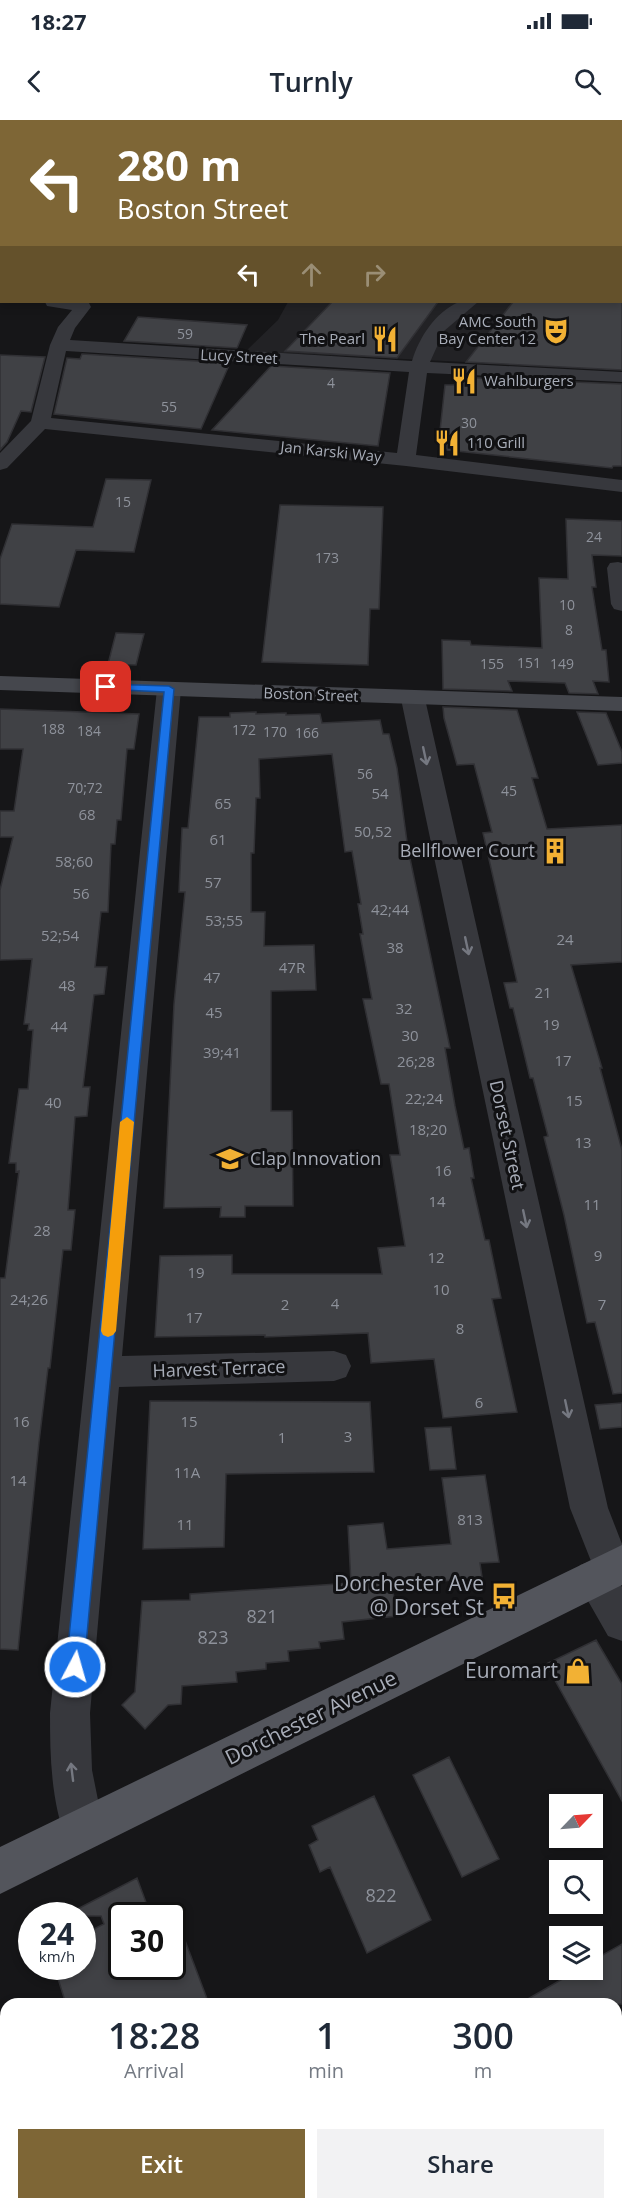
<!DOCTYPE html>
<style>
body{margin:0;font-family:"Open Sans",sans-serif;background:#f2f2f3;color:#1f2937;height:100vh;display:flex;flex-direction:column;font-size:22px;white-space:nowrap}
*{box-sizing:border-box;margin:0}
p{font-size:20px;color:#747a83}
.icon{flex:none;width:33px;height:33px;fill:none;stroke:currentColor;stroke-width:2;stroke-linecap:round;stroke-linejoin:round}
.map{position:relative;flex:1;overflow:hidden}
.drawer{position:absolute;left:0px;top:1878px;width:622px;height:212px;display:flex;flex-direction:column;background:#fff;border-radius:18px 18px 0 0;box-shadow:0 3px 9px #0003}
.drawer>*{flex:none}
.banner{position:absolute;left:0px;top:0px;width:622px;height:183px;box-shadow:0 3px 9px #0003;background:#7e6636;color:#fff;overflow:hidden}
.needle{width:39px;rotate:65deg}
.buttons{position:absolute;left:549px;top:1674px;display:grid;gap:12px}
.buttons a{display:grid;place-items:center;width:54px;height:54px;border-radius:0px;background:#fff;box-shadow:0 3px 9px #0003;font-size:30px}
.speed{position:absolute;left:18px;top:1782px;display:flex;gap:12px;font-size:30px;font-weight:700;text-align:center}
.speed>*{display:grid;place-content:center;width:78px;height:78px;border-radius:50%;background:#fff;box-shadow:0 3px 9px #0003;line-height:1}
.speed small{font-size:15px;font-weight:400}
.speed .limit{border:3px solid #111;border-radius:9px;background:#fff;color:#111}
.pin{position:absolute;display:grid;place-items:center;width:51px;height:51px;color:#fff;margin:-26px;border-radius:12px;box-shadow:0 3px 9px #0006}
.me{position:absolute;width:66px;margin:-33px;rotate:6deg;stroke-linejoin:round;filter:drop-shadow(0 0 4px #0008)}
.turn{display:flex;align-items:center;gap:21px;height:126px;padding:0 18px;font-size:27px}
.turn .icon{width:78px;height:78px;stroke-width:2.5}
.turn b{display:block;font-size:42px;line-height:51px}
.lanes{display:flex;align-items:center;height:57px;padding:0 18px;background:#0003;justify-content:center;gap:30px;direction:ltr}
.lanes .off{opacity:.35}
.eta{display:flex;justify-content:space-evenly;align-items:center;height:102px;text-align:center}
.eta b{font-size:36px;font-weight:600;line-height:42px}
.cta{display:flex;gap:12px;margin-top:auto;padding:12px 18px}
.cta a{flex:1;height:69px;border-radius:0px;background:#7e6636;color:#fff;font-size:24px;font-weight:600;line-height:69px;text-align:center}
.cta a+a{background:#f2f2f3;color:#1f2937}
.status{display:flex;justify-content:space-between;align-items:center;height:42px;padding:0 30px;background:#fff;direction:ltr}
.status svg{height:16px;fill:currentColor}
header{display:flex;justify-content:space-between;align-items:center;height:78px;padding:0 18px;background:#fff;font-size:27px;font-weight:600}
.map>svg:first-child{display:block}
.built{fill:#222225}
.building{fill:#404145;stroke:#303034;stroke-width:1.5}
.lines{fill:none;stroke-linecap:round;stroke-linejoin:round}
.path{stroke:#3d3f44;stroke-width:1.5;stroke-dasharray:1.5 2;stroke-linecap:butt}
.street{fill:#37383d;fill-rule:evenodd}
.secondary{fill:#45474d;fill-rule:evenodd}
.primary{fill:#53555c;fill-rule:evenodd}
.oneway{stroke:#757881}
.route{fill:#1a73e8;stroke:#114b97;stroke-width:1.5}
.slow{fill:#f59e0b}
.labels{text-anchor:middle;stroke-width:6;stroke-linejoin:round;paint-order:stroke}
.far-number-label{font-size:14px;fill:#8e929b}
.far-poi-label{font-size:15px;fill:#a8adb8;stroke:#111113;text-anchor:end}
.far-street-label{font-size:15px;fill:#a8adb8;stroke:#111113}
.number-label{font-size:15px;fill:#8e929b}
.poi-label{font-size:18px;fill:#a8adb8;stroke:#111113;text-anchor:end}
.street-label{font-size:18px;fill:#a8adb8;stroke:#111113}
.near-number-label{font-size:18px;fill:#8e929b}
.near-poi-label{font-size:21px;fill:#a8adb8;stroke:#111113;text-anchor:end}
.near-street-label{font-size:21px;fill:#a8adb8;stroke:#111113}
</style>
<div class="status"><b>18:27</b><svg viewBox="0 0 49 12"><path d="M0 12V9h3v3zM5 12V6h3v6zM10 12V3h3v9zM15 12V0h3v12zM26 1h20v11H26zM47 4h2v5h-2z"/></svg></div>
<header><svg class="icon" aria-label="back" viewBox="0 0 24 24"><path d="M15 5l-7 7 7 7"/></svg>Turnly<svg class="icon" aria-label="search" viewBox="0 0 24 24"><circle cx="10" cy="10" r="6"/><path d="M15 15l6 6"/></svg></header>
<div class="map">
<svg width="622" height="2089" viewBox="0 0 622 2089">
<rect width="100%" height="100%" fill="#161618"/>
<path class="built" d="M0,0H152L2,2L0,72Z
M207,0H622V250L246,231L278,200L288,182H621V2H204Z"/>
<path class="building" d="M332,182H438L397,238L285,231Z
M513,182H622V250L466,242Z
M138,197L247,205L237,228L124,221Z
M82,234L230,243L201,309L54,294L67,238L80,239Z
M0,235L45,237L31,292L21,291L7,322L0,330Z
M271,246L390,253L378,326L212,310Z
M456,257L622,264V346H613L612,348L438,329L445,265H455Z
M106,359L151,360L134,432L76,430L59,487L0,484V439L12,404L93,407Z
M280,385L383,387L379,489H370L368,545L262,542Z
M566,399L622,401V436L592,435L596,467H592L602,530H606L609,562L593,561L598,574L569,573L565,563L508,561L512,571L443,569L442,520L470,521L471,525L542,528L539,458L568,459Z
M116,513L144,514L136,545L108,544Z
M443,587L517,590L538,658H532L547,709L622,705V842L571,845L602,948H600L622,1030V1273L613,1274L595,1202L587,1203L564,1095L544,1017L548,1016L533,958H530L513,888H510L504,863L517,862L483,713L492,712L474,644L457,645L444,598Z
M0,589L139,594L134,629H127L121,700H117L115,724H111L108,792H101L95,847H107L104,874L94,875L83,967H90L87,996L75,997L68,1090H75L71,1130H63L50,1248H48L39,1322L18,1530L0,1529V1158H5L19,1051L16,1052V1043H9L19,969H28L33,910H28L29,904H24L32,839L0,840V770L13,717H0V691H14L23,629H0Z
M256,592V594L286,593V595L320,594L322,603L380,600L383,614H389L397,648L408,729L450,928H445L455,986L464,1029L469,1028L474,1058H471L485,1120H489L501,1178L492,1179L517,1292L443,1298L434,1239L371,1243L368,1213L265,1217V1215L155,1217L160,1136L232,1135V1154H382L378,1128L405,1126L390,1035H400L389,964H381L363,879H372L360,814H363L358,784H361L352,731L345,732L332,634L259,639L260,678H256L254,733H251V792H265L264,826L314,825L316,870L271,871V991H292L293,1086H245V1097H220L221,1087L164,1088L174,884L185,772H179L182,708H188L199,597H230V593Z
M577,592L606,593L622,632V643L598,645Z
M150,1281L370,1282L374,1352L226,1354L224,1427L143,1429Z
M622,1283V1307L600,1309L595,1285Z
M451,1307L456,1349L430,1350L425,1308Z
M485,1355L499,1442L480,1443L482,1457L392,1466L397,1496L342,1502L344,1519L319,1522L320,1528L288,1531L289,1541L266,1543V1549L236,1552L237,1562L182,1566L181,1584L168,1585L145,1609L122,1585L135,1572L142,1481L190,1480V1474L351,1463L348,1406L383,1403L387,1429L451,1424L442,1358Z
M596,1520L622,1564V1681L546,1544Z
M449,1637L499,1739L462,1757L413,1655Z
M374,1676L431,1800L367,1833L330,1747L320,1752L309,1725L318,1720L312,1706Z
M137,1758L151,1796H122V1846H172V1795L175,1794L209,1884H66L54,1846H82V1815L104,1804L101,1796H64Z
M622,1824V1884H519L578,1850H592V1841Z"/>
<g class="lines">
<path class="path" d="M349,2L352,0"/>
<path class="street" d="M2,157V168H0V158Z
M45,182L89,183L91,187L75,208L70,220L412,241C419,218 435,192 459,182C464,180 472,182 478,182L444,211L430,242L622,252V262L427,253L416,335L622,360V372L406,346L45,309L7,348L0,350V333L31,301L50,225L58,207L72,190L47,186ZM66,231L409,252L397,333L51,298Z
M618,442L622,443V491L614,489L611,484L607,448L610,443Z
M169,562L177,564L181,569L122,1236L334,1231L346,1235L351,1246L346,1257L334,1261L119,1267L90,1593L92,1650L104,1710L98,1725L83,1731L68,1725C51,1683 50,1638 50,1593L157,569L161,564Z
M413,572L421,574L425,579L608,1388L622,1424V1462L620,1463L622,1467V1521L608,1516L575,1458L580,1445L591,1441L570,1388L401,579L405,574Z
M616,2061L622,2063V2089H579L582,2084H616Z"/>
<path class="secondary" d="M0,556L622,577V591L0,570Z"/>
<path class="primary" d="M173,0H189L172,2Z
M2,83V93L0,94V84Z
M622,1425V1465L0,1774V1727Z"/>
</g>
<defs><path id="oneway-shaft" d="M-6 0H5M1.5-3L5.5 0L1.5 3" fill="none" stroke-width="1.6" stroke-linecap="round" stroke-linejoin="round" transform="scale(1.5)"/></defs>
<g class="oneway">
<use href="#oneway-shaft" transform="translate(425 636) rotate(78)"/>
<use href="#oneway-shaft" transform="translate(467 826) rotate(78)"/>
<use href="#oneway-shaft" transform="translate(525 1099) rotate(78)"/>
<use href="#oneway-shaft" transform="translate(567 1289) rotate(78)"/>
<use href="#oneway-shaft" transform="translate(72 1652) rotate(-97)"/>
</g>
<path class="route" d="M106,564L169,566L174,569L84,1547L81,1553L75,1555L69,1553L66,1547L164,572L102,569L101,567Z"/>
<path class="slow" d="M127,997L134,1002L116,1211L113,1215L108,1217L103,1215L101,1211L120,1002Z"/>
<defs>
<g id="theatre-bare" transform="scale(2.07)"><path d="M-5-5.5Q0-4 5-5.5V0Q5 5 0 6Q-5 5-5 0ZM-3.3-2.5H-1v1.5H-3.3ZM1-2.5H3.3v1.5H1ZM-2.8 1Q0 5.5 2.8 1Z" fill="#f2b134" stroke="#111113" stroke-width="2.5" paint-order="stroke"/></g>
<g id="restaurant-bare" transform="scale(2.07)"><path d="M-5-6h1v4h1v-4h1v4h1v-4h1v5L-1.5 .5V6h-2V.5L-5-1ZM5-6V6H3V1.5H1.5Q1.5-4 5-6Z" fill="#f2b134" stroke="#111113" stroke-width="2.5" paint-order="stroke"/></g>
<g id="building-bare" transform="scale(2.07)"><path d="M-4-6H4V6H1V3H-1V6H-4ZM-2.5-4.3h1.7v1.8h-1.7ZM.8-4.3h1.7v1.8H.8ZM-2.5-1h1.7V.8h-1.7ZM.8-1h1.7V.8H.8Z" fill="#f2b134" stroke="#111113" stroke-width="2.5" paint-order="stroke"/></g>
<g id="school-bare" transform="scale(2.07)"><path d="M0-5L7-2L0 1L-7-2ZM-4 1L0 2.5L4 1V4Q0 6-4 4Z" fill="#f2b134" stroke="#111113" stroke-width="2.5" paint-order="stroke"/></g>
<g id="bus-bare" transform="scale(2.07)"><path d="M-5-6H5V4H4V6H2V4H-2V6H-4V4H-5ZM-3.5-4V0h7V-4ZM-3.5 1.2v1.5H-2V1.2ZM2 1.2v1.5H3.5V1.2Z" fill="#f2b134" stroke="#111113" stroke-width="2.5" paint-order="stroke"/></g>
<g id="shop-bare" transform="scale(2.07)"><path d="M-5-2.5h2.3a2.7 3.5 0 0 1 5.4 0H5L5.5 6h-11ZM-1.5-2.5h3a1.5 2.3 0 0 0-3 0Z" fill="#f2b134" stroke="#111113" stroke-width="2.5" paint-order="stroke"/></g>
</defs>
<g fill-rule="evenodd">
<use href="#theatre-bare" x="556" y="211"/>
<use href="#restaurant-bare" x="385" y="219"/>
<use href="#restaurant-bare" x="464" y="261"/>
<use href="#restaurant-bare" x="447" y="323"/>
<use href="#building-bare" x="555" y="731"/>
<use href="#school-bare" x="230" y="1039"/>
<use href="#bus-bare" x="504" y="1476"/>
<use href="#shop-bare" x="578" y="1551"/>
</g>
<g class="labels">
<g class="far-number-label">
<text x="185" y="219">59</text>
<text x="331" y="268">4</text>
<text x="169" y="292">55</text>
<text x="469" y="308">30</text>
<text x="123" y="387">15</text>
<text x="594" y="422">24</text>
<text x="327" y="443">173</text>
<text x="567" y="490">10</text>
<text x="569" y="515">8</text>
<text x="529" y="548">151</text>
<text x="492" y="549">155</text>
<text x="562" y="549">149</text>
<text x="53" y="614">188</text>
<text x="244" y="615">172</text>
<text x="89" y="616">184</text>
<text x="275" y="617">170</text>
<text x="307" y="618">166</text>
<text x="365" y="659">56</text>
<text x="85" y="673">70;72</text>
<text x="509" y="676">45</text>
</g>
<g class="far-poi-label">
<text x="536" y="207">AMC South<tspan x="536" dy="17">Bay Center 12</tspan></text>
<text x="365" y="224">The Pearl</text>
<text x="484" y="266" text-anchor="start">Wahlburgers</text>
<text x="467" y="328" text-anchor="start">110 Grill</text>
</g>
<g class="far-street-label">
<text transform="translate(239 237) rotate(3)" y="5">Lucy Street</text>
<text transform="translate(331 332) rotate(6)" y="5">Jan Karski Way</text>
<text transform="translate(311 575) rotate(2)" y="5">Boston Street</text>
</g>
<g class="number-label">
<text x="380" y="679">54</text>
<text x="223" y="689">65</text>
<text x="87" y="700">68</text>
<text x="373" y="717">50,52</text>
<text x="218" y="725">61</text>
<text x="74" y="747">58;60</text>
<text x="213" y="768">57</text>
<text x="81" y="779">56</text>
<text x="390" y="795">42;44</text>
<text x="224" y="806">53;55</text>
<text x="60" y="821">52;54</text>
<text x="565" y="825">24</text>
<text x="395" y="833">38</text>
<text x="292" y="853">47R</text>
<text x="212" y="863">47</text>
<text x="67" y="871">48</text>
<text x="543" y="878">21</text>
<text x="404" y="894">32</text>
<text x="214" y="898">45</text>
<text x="551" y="910">19</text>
<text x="59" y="912">44</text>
<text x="410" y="921">30</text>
<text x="222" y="938">39;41</text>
<text x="563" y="946">17</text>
<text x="416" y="947">26;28</text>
<text x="424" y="984">22;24</text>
<text x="574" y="986">15</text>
<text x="53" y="988">40</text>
<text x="428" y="1015">18;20</text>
<text x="583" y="1028">13</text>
<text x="443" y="1056">16</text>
<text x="437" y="1087">14</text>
<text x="592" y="1090">11</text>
<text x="42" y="1116">28</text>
<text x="598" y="1141">9</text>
<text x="436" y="1143">12</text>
<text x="196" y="1158">19</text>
<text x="441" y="1175">10</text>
<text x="29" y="1185">24;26</text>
<text x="335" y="1189">4</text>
<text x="285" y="1190">2</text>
<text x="602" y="1190">7</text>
<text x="194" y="1203">17</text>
<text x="460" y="1214">8</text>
<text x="479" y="1288">6</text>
<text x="21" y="1307">16</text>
<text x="189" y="1307">15</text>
<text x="348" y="1322">3</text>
<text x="282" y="1323">1</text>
<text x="187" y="1358">11A</text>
<text x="18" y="1366">14</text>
<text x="470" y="1405">813</text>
<text x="185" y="1410">11</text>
</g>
<g class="poi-label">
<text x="535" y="737">Bellflower Court</text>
<text x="250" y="1045" text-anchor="start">Clap Innovation</text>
</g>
<g class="street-label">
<text transform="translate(507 1015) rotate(78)" y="6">Dorset Street</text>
<text transform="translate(219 1249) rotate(-2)" y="6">Harvest Terrace</text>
</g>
<g class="near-number-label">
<text x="262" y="1503">821</text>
<text x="213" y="1524">823</text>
<text x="381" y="1782">822</text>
</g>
<g class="near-poi-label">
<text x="484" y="1471">Dorchester Ave<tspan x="484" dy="24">@ Dorset St</tspan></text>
<text x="558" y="1558">Euromart</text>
</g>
<g class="near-street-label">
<text transform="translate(311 1598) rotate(-26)" y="7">Dorchester Avenue</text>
</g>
</g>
</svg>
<div class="buttons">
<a><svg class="needle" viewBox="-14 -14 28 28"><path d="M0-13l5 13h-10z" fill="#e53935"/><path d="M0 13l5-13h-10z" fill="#747a83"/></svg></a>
<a><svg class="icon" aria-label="search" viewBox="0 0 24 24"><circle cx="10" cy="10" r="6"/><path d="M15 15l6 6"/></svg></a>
<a><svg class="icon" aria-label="layers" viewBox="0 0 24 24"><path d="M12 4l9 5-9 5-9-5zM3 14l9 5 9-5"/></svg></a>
</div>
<div class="speed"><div>24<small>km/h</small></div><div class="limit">30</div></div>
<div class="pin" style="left:106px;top:567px;background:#d93025"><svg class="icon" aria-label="arrive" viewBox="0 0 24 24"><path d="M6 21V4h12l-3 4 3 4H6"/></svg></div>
<svg class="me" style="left:75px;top:1547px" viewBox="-20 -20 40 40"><circle r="17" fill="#1a73e8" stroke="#fff" stroke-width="3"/><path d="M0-11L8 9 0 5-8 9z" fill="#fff"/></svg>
<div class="banner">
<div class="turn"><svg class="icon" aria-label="left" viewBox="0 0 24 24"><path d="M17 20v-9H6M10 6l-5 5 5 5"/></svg><div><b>280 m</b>Boston Street</div></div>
<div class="lanes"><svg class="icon" aria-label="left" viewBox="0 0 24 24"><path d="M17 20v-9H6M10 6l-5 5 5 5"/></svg><svg class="icon off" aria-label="ahead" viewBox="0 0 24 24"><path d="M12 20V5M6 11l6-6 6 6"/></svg><svg class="icon off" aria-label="right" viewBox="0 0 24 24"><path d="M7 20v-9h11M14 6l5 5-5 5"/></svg></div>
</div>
<section class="drawer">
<div class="eta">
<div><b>18:28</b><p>Arrival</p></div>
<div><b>1</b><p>min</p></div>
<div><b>300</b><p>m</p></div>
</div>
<div class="cta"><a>Exit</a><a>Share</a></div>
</section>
</div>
